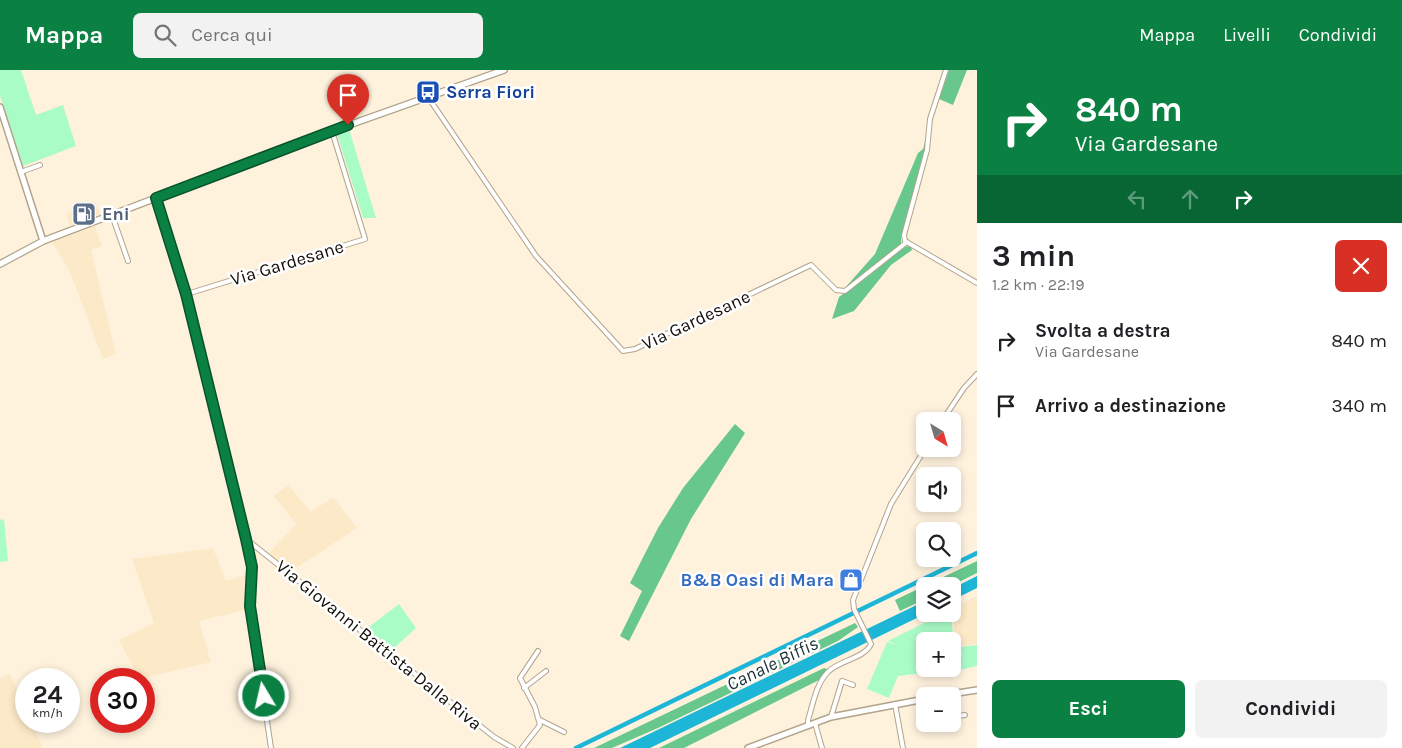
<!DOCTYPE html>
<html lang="it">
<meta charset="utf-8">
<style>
body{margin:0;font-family:Karla,sans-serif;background:#f2f2f2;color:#202124;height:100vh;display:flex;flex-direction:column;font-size:19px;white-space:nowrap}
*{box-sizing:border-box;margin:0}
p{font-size:16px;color:#757577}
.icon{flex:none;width:28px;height:28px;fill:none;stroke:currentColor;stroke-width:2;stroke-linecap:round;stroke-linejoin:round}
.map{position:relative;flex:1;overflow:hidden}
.side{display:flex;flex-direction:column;background:#fff;width:425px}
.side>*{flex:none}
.guide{background:#0b8043;color:#fff;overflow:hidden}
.needle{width:32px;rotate:143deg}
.controls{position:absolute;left:916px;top:342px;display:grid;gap:10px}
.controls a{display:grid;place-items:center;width:45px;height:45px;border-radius:8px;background:#fff;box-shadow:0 2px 8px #0003;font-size:25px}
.speed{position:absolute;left:15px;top:598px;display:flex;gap:10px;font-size:25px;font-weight:700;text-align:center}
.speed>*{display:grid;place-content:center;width:65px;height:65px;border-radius:50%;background:#fff;box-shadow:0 2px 8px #0003;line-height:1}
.speed small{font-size:12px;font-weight:400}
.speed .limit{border:8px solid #d22;background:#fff;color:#111}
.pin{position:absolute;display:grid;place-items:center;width:42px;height:42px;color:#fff;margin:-51px -21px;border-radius:50% 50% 50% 0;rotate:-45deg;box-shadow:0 0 5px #0007}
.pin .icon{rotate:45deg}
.me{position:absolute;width:55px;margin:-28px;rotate:351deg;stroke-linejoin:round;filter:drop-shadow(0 0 4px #0008)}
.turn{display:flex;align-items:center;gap:18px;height:105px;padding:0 15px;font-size:22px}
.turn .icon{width:65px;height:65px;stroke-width:2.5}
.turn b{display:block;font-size:35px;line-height:42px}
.lanes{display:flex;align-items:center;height:48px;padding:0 15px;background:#0003;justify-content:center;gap:25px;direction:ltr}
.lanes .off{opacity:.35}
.round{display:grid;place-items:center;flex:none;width:52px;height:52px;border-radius:8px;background:#f2f2f2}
.head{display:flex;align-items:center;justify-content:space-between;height:85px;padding:0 15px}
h1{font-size:30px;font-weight:700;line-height:38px}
.button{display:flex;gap:10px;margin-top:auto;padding:10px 15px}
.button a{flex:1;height:58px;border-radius:8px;background:#0b8043;color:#fff;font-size:20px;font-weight:700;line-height:58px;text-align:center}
.button a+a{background:#f2f2f2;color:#202124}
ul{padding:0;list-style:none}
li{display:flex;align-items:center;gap:15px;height:65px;padding:0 15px}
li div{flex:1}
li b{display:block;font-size:19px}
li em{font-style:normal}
header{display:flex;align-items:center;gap:30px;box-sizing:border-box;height:70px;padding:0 25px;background:#0b8043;color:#fff}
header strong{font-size:24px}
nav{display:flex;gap:28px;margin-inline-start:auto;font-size:18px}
.search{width:350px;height:45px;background:#f2f2f2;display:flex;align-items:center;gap:12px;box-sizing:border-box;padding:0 18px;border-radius:8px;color:#757577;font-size:19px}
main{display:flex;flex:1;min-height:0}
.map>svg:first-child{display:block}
.built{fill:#fce9c8}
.green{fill:#aafcc7}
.forest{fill:#68c78d}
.water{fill:#1eb6d7}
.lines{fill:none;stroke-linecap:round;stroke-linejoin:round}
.canal{stroke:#1eb6d7;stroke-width:4.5}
.minor-casing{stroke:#b2a48c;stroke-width:6}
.tertiary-casing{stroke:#b2a48c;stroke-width:8}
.secondary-casing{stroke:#b2a48c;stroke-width:8}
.minor{stroke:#fff;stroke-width:4}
.tertiary{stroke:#fff;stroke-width:5}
.secondary{stroke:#fff;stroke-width:5.5}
.route-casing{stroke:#07532c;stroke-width:12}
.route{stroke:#0b8043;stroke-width:9}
.labels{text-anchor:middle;stroke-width:5;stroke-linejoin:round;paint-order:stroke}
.transit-label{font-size:18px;font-weight:bold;fill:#164399;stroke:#fff;text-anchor:start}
.service-label{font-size:18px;font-weight:bold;fill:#4e5e75;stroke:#fff;text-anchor:start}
.street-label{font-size:18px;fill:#120d05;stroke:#fff}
.shop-label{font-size:18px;font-weight:bold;fill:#366cbe;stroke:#fff;text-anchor:end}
.water-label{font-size:19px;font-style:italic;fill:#1a3137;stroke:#fff}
</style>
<header>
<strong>Mappa</strong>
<div class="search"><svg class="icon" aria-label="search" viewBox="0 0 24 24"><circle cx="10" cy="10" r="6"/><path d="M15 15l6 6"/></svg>Cerca qui</div>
<nav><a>Mappa</a><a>Livelli</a><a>Condividi</a></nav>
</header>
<main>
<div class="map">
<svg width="977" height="678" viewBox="0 0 977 678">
<rect width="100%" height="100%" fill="#fef2dd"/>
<path class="built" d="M95,132L100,144L70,156L66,144Z
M95,156L102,176L91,180L116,284L103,289L70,202L52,172Z
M288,415L311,442L333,427L357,458L290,502L268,484L296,454L274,426Z
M213,478L226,511L249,504V539L199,551L211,592L139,609L119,570L154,553L132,489Z
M977,526V574L955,577L953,538Z
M10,604L26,641V651H31L43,678H0V608Z"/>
<path class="green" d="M0,0H21L36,45L63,35L76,76L23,96L0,26Z
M349,59L376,148H363L337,64Z
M4,449L8,491L0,492V450Z
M399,534L416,558L391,581L365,560Z
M942,544H951L955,584H953L952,571H925L923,603L898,606L889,628L867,619L887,572L897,575L888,571Z
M977,575V596L959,600L957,586H962L960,577Z"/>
<path class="forest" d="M949,0H967L953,35L939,29Z
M927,64L926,79L901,167V174L844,219L875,184L918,83L923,79Z
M911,176L912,180L891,195L854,241L832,249L839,227L872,203L902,177Z
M735,354L745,363L691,449L629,571L620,566L642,521L630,513L658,458L683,418Z
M977,491V503L951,516H925V529L900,541L895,530Z
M855,553L858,557L838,571L658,658L612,678H594Z
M824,598L827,599L819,610L684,678H659Z"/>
<path class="water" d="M977,506V518L953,530V518Z
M925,531V544L650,678H620Z"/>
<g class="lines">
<path class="canal" d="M576,678L977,483"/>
<g class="minor-casing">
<path id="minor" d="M946,0L930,49L927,80L904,165L905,171L977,213
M428,27L536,186L623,281L635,279L811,195L836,220L845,221L907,172
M21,102L40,95
M156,128L187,224L246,469L251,497L250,536L271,678
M112,145L128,191
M187,224L365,169L332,61
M942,351L964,318L977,304
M246,469L494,667L513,678
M524,618L546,601
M895,634L903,678
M831,647L842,611L853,615
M952,647L965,645
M540,650L564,662
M815,653L822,678
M808,655V650C813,634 816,614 828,602C839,590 864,589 871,574L854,539L853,530L891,434L925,379
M522,678L540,655L535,637L520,608L538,581"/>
</g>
<g class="tertiary-casing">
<path id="tertiary" d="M0,37L43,171
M939,626L977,620
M748,678L831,647L925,629"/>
</g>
<g class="secondary-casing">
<path id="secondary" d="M0,194L43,171L332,61L504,0"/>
</g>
<use href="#minor" class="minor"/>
<use href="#tertiary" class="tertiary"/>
<use href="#secondary" class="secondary"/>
</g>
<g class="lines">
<g class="route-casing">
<path id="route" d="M264,626L250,536L252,497L246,469L186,224L156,128L348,55"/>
</g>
<use href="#route" class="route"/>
</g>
<defs>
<g id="bus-square" transform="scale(1.25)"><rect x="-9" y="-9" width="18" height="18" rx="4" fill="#1a4fb4" stroke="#fff"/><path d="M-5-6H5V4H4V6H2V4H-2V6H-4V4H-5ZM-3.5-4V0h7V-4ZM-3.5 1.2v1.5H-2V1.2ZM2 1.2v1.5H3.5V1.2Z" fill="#fff"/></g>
<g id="fuel-square" transform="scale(1.25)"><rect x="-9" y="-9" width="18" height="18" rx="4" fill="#5c6f8a" stroke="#fff"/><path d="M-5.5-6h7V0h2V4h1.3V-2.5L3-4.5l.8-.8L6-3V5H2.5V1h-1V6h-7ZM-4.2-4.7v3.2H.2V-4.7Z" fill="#fff"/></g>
<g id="shop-square" transform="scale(1.25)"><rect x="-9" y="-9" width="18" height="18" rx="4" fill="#3f7fe0" stroke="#fff"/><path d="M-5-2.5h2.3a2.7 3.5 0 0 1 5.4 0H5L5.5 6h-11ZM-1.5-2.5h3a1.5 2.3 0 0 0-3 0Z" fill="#fff"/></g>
</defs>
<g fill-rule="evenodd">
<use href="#bus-square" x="428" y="22"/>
<use href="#fuel-square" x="84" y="144"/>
<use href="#shop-square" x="851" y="510"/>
</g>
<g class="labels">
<g class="transit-label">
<text x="446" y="28">Serra Fiori</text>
</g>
<g class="service-label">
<text x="102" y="150">Eni</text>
</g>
<g class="street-label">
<text transform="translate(287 193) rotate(-17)" y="6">Via Gardesane</text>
<text transform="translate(696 250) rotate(-25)" y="6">Via Gardesane</text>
<text transform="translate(379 575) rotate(39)" y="6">Via Giovanni Battista Dalla Riva</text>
</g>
<g class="shop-label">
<text x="834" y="516">B&amp;B Oasi di Mara</text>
</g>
<g class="water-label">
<text transform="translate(772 593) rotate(-26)" y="7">Canale Biffis</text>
</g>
</g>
</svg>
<div class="controls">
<a><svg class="needle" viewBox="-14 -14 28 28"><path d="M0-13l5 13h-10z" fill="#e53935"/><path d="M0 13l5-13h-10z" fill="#757577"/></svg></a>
<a><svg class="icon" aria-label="sound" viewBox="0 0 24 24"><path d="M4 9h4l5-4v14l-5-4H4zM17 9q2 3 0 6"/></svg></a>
<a><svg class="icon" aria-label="search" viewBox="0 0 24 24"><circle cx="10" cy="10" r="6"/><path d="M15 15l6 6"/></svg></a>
<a><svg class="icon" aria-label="layers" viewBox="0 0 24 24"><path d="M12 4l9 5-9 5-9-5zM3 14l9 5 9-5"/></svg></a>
<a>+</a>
<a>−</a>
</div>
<div class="speed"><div>24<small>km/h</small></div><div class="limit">30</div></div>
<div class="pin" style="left:348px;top:55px;background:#d93025"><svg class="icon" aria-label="arrive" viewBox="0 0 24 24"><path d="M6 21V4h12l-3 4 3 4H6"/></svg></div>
<svg class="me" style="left:264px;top:626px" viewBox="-20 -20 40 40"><circle r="17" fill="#0b8043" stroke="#fff" stroke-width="3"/><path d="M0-11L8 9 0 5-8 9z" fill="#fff"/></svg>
</div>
<section class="side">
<div class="guide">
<div class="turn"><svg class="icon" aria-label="right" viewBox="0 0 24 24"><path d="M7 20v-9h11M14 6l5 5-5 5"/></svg><div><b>840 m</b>Via Gardesane</div></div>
<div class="lanes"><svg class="icon off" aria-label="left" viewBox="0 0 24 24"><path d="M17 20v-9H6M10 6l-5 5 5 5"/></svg><svg class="icon off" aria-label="ahead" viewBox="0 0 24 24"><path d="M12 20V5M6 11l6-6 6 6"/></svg><svg class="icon" aria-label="right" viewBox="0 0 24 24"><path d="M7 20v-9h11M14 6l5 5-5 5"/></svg></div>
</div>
<div class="head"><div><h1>3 min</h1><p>1.2 km · 22:19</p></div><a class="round" style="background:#d93025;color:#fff"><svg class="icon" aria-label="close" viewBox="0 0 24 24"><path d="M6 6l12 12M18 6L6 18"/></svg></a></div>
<ul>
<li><svg class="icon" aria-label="right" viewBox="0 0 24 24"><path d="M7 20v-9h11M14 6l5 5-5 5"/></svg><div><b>Svolta a destra</b><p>Via Gardesane</p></div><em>840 m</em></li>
<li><svg class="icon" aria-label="arrive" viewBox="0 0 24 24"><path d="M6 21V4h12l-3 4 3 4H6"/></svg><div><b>Arrivo a destinazione</b></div><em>340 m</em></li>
</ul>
<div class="button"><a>Esci</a><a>Condividi</a></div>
</section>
</main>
